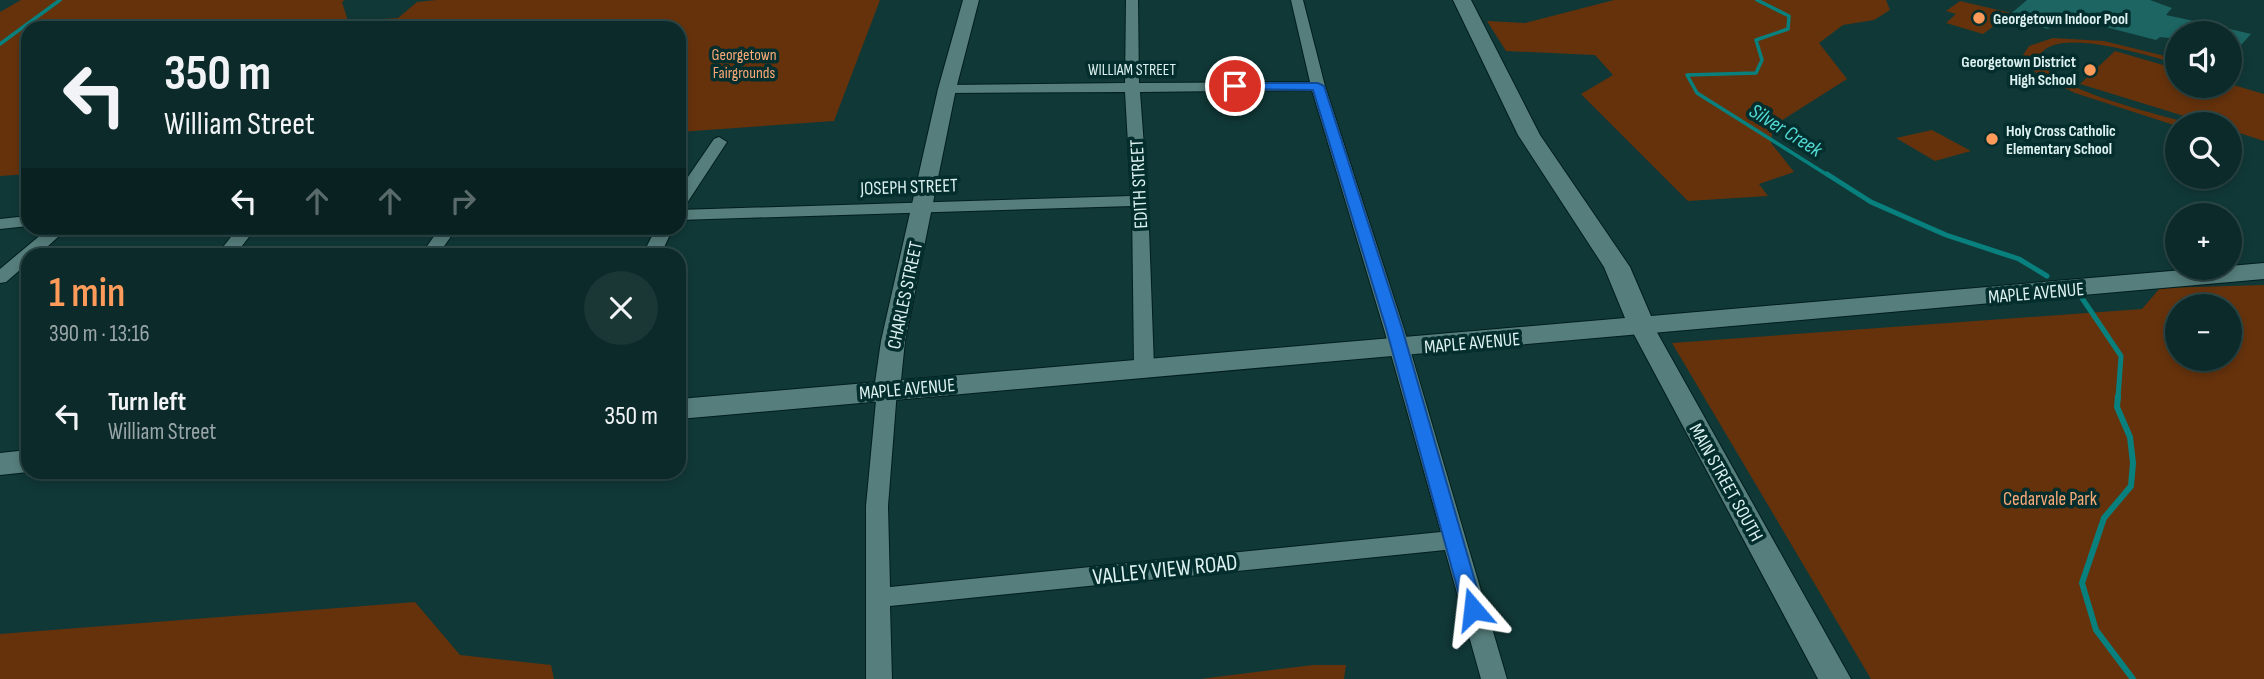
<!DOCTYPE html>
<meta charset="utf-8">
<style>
body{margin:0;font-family:"Sofia Sans Condensed",sans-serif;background:#1a3635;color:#f1f3f6;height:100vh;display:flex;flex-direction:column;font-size:26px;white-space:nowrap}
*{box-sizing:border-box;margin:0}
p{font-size:23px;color:#9aa7a8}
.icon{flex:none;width:38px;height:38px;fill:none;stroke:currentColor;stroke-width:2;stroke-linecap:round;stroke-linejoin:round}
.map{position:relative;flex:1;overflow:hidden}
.panel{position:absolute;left:21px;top:248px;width:665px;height:231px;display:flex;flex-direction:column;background:#0c2a29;border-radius:21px;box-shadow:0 4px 10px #0003,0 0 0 2px #2c4646}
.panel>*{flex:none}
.hud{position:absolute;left:21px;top:21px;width:665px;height:214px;border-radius:21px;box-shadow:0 4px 10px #0003,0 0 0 2px #2c4646;background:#0c2a29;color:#f1f3f6;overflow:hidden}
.buttons{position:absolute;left:2165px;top:21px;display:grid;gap:14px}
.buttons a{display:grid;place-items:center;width:77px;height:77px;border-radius:50%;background:#0c2a29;box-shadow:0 4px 10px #0003,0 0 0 2px #2c4646;font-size:35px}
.pin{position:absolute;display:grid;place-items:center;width:60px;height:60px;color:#fff;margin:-30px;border:4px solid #fff;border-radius:50%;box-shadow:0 2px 7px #0007}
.me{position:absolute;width:77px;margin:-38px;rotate:343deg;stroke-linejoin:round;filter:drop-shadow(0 0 5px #0008)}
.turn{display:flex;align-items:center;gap:24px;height:147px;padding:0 28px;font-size:32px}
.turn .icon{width:91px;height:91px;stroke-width:2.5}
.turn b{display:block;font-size:49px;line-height:60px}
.lanes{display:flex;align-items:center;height:66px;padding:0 28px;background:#0003;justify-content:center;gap:35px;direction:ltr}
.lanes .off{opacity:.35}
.round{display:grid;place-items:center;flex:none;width:74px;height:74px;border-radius:37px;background:#1a3635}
.headline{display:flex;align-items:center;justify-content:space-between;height:119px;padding:0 28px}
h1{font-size:42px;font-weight:600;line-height:52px;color:#ff9b5a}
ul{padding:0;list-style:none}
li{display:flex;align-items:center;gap:21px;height:98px;padding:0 28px}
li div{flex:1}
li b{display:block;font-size:26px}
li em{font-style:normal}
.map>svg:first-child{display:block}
.green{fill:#65320c;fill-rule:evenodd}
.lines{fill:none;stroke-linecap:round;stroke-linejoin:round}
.stream-far2{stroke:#08817e;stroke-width:3.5}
.stream-far1{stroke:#08817e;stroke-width:5}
.stream{stroke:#08817e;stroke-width:6}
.building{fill:#1c6562}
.minor-casing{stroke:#011e1d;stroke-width:2}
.tertiary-casing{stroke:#011e1d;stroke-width:2}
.secondary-casing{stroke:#011e1d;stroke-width:2}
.minor{fill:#567e7c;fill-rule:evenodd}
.tertiary{fill:#567e7c;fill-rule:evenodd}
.secondary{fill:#567e7c;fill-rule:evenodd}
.route{fill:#1a73e8;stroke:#114b97;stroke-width:2}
.poi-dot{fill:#ff9b5a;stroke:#032e2d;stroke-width:2.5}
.labels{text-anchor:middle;stroke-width:7;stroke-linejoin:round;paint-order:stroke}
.far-poi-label{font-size:16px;font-weight:bold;fill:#dcf1f0;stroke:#032e2d;text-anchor:start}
.far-park-label{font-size:16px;fill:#fba977;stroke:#032e2d}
.far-street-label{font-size:16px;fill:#dcf1f0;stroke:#032e2d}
.street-label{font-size:19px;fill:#dcf1f0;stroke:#032e2d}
.park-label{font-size:19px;fill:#fba977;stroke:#032e2d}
.water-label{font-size:21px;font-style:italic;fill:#52d9d4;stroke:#032e2d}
.near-street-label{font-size:23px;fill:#dcf1f0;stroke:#032e2d}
</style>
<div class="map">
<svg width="2264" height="679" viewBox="0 0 2264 679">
<rect width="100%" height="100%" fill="#103837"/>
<path class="green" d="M21,0H345L342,2L348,21L398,18L417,2L436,0H880L834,121L679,132V28H28V174L0,176V12Z
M1614,0H1886L1890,10L1874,20L1843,25L1819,43L1847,79L1773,126L1771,143L1794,172L1759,184L1768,196L1688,201L1581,94L1613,75L1595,55L1506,51L1487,21L1525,23Z
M1960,1L2011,13L1983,34L1946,23L1956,14L1946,11Z
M2053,38L2104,41L2177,59V64C2152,57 2053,24 2039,57C2045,89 2162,115 2192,124L2177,126L2075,93L2040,76L2028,66L2023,55L2029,46Z
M2115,51L2177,69V86L2230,84L2264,94V141L2230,130V124H2210L2080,84Z
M1932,130L1971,151L1935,161L1896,138Z
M2264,285V679H1871L1672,343L2142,309L2160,288ZM2177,306H2230V359H2177Z
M415,602L460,655L551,665L554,679H0V634Z
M1313,665H1346L1344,679H1200Z"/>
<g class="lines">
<path class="stream-far2" d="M1757,0L1789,16L1788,29L1756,40L1762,60L1756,73L1687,75L1697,93L1829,176
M0,44L60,0"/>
<path class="stream-far1" d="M1827,174L1871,202L1946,235L2019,259L2047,276
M2082,298L2121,356L2118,398"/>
<path class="stream" d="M2118,396L2117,407L2130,437L2133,463L2131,486L2104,518L2082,583L2096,630L2133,679"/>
</g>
<path class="building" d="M2027,0H2150L2172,8L2166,15L2222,27L2221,33H2177V39L2160,37L2156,40L2063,16L2048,29L2007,17Z
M2230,29L2251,34L2230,57Z"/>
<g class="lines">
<g class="minor-casing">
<path id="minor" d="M1126,0H1138L1139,83L1310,82L1291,0H1303L1325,86L1404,329L1507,679H1481L1445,550L890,606L892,679H866V506L877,390L880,385H894L897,390L888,506L890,587L1441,532L1384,329L1312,90L1140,92L1148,201L1154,367L1151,372H1137L1134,367L1132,206L679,220V210L1131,196L1125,92L947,93L940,89L947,85L1125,83Z
M719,137L727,142L685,206L679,207V190L714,139Z
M28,216V226L0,229V219Z
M49,228H68L37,256H28V263L6,282L0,283V269Z
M238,228H256L234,256H216Z
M440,228H457L437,256H420Z
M656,228H673L660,256H642Z"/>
</g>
<g class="tertiary-casing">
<path id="tertiary" d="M963,0H979L956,89L905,341L900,390L896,396L887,399L878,396L874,390L881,341L938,89Z
M1642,319L1651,322L1654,327L1851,679H1818L1630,327L1633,322Z"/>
</g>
<g class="secondary-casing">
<path id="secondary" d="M1453,0H1471L1540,135L1630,267L1651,316L2264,263V279L679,419V399L1625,318L1604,267L1518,135Z
M28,450V472L0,475V453Z"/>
</g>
<use href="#minor" class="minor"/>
<use href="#tertiary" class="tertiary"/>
<use href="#secondary" class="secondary"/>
</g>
<path class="route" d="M1235,83H1318L1324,86L1402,328L1483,609L1480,615L1473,617L1466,615L1463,609L1386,328L1313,90L1231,89V84Z"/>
<g class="poi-dot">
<circle cx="1979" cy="18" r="7"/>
<circle cx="2090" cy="70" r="7"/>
<circle cx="1992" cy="139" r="7"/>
</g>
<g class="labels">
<g class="far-poi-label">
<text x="1993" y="24">Georgetown Indoor Pool</text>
<text x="2076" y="67" text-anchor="end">Georgetown District<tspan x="2076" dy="18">High School</tspan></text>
<text x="2006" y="136">Holy Cross Catholic<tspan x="2006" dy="18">Elementary School</tspan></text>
</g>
<g class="far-park-label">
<text x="744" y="60">Georgetown<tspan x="744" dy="18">Fairgrounds</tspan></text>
</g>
<g class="far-street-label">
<text x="1132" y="75">WILLIAM STREET</text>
</g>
<g class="street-label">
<text transform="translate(1138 184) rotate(-93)" y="7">EDITH STREET</text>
<text transform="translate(909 186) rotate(-2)" y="7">JOSEPH STREET</text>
<text transform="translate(2036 292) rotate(-5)" y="7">MAPLE AVENUE</text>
<text transform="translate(904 295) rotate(-78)" y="7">CHARLES STREET</text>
<text transform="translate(1472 342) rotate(-5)" y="7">MAPLE AVENUE</text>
<text transform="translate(907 388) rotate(-5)" y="7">MAPLE AVENUE</text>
<text transform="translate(1727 482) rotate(61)" y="7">MAIN STREET SOUTH</text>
</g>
<g class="park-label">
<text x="2050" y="505">Cedarvale Park</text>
</g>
<g class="water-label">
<text transform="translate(1786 130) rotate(32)" y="7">Silver Creek</text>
</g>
<g class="near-street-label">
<text transform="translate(1165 569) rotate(-6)" y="8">VALLEY VIEW ROAD</text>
</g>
</g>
</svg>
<div class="buttons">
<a><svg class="icon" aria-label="sound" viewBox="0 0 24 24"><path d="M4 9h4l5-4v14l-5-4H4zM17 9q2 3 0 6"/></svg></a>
<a><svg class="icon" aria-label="search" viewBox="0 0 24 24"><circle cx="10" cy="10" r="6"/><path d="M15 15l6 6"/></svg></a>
<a>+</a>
<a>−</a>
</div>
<div class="pin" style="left:1235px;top:86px;background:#d93025"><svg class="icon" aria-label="arrive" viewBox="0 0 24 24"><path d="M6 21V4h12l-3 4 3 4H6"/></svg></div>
<svg class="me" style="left:1473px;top:609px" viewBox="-20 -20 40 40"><path d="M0-17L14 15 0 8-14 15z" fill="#1a73e8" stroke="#fff" stroke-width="4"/></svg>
<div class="hud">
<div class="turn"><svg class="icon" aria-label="left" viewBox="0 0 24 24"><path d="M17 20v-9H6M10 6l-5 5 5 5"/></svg><div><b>350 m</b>William Street</div></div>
<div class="lanes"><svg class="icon" aria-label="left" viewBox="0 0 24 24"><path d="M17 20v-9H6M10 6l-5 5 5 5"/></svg><svg class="icon off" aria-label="ahead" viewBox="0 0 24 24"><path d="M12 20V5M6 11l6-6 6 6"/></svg><svg class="icon off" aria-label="ahead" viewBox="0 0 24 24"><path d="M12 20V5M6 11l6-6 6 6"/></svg><svg class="icon off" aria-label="right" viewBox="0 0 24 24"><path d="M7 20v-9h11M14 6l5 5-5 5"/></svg></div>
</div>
<section class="panel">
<div class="headline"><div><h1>1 min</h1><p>390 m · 13:16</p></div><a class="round"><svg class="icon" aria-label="close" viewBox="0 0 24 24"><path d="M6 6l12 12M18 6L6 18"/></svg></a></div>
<ul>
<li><svg class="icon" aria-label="left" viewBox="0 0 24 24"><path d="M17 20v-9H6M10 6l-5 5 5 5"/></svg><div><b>Turn left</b><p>William Street</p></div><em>350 m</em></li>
</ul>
</section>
</div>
